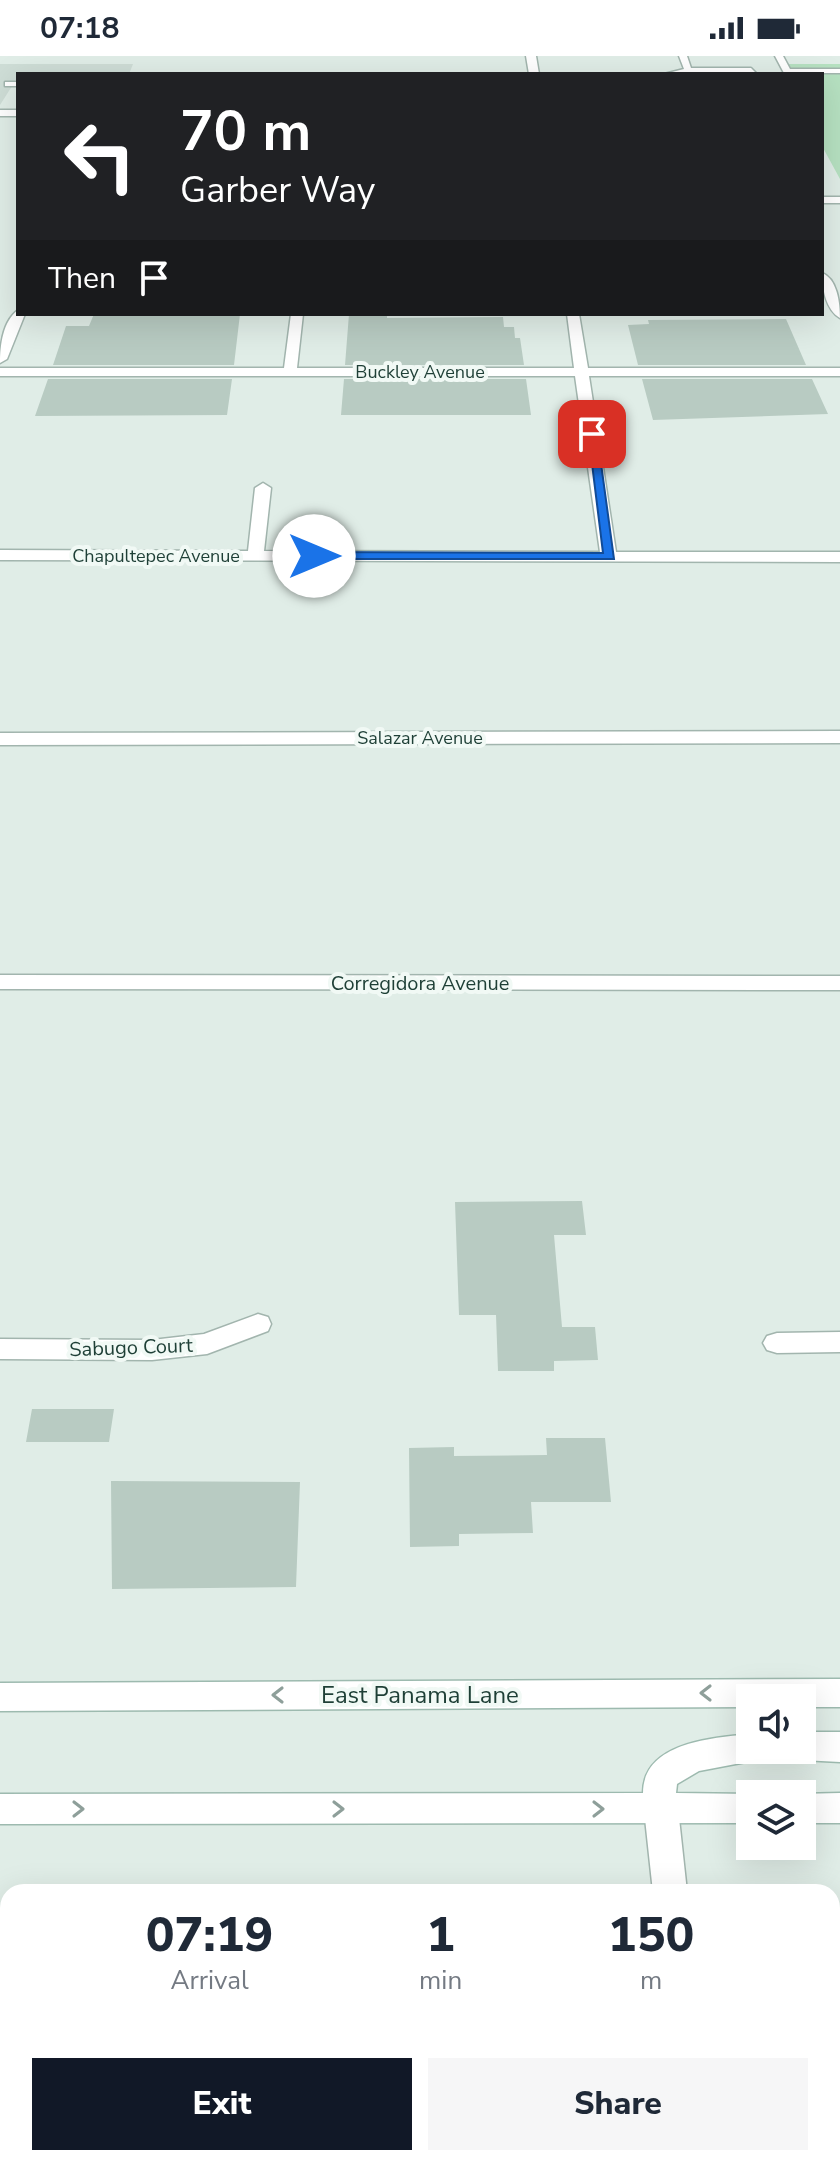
<!DOCTYPE html>
<style>
body{margin:0;font-family:"Nunito Sans",sans-serif;background:#f6f6f7;color:#1f2937;height:100vh;display:flex;flex-direction:column;font-size:30px;white-space:nowrap}
*{box-sizing:border-box;margin:0}
p{font-size:26px;color:#747a83}
.icon{flex:none;width:44px;height:44px;fill:none;stroke:currentColor;stroke-width:2;stroke-linecap:round;stroke-linejoin:round}
.map{position:relative;flex:1;overflow:hidden}
.sheet{position:absolute;left:0px;top:1828px;width:840px;height:282px;display:flex;flex-direction:column;background:#fff;border-radius:24px 24px 0 0;box-shadow:0 8px 32px #0002}
.sheet>*{flex:none}
.banner{position:absolute;left:16px;top:16px;width:808px;height:244px;border-radius:0px;box-shadow:0 8px 32px #0002;background:#202124;color:#fff;overflow:hidden}
.tools{position:absolute;left:736px;top:1628px;display:grid;gap:16px}
.tools a{display:grid;place-items:center;width:80px;height:80px;border-radius:0px;background:#fff;box-shadow:0 8px 32px #0002;font-size:40px}
.pin{position:absolute;display:grid;place-items:center;width:68px;height:68px;color:#fff;margin:-34px;border-radius:16px;box-shadow:0 4px 12px #0006}
.me{position:absolute;width:88px;margin:-44px;rotate:90deg;stroke-linejoin:round;filter:drop-shadow(0 0 6px #0008)}
.turn{display:flex;align-items:center;gap:28px;height:168px;padding:0 32px;font-size:36px}
.turn .icon{width:104px;height:104px;stroke-width:2.5}
.turn b{display:block;font-size:56px;line-height:68px}
.then{display:flex;align-items:center;height:76px;padding:0 32px;background:#0003;gap:16px;font-size:30px}
.eta{display:flex;justify-content:space-evenly;align-items:center;height:136px;text-align:center}
.eta b{font-size:48px;font-weight:800;line-height:56px}
.button{display:flex;gap:16px;margin-top:auto;padding:16px 32px}
.button a{flex:1;height:92px;border-radius:0px;background:#111827;color:#fff;font-size:32px;font-weight:800;line-height:92px;text-align:center}
.button a+a{background:#f6f6f7;color:#1f2937}
.status{display:flex;justify-content:space-between;align-items:center;height:56px;padding:0 40px;background:#fff;direction:ltr}
.status svg{height:22px;fill:currentColor}
.map>svg:first-child{display:block}
.built{fill:#ceddd6}
.green{fill:#b6e1c1}
.building{fill:#b8cbc2}
.lines{fill:none;stroke-linecap:round;stroke-linejoin:round}
.lane-casing{stroke:#a2b5ae;stroke-width:3}
.street-casing{stroke:#a2b5ae;stroke-width:3}
.secondary-casing{stroke:#9dbaaf;stroke-width:3}
.lane{fill:#fff;fill-rule:evenodd}
.street{fill:#fff;fill-rule:evenodd}
.secondary{fill:#fff;fill-rule:evenodd}
.oneway{stroke:#8e9f9a}
.route{fill:#1a73e8;stroke:#114b97;stroke-width:2}
.labels{text-anchor:middle;stroke-width:8;stroke-linejoin:round;paint-order:stroke}
.far-street-label{font-size:18px;fill:#1e3f36;stroke:#f1f9f5}
.street-label{font-size:20px;fill:#1e3f36;stroke:#f1f9f5}
.near-street-label{font-size:24px;fill:#1e3f36;stroke:#f1f9f5}
</style>
<div class="status"><b>07:18</b><svg viewBox="0 0 49 12"><path d="M0 12V9h3v3zM5 12V6h3v6zM10 12V3h3v9zM15 12V0h3v12zM26 1h20v11H26zM47 4h2v5h-2z"/></svg></div>
<div class="map">
<svg width="840" height="2109" viewBox="0 0 840 2109">
<rect width="100%" height="100%" fill="#e0ede7"/>
<path class="built" d="M0,8H133L129,18H18V26L14,27L0,49Z"/>
<path class="green" d="M778,8H840V123L822,90V18H784Z"/>
<path class="building" d="M94,258H240L234,309H53L66,270H89Z
M349,258H387V262L503,261L504,271H514L515,282H520L524,309H345Z
M786,263L806,309H638L628,269L649,268L648,264Z
M48,323H232L227,359L35,360Z
M344,323H526L531,359H341Z
M642,323H812L828,358L653,364Z
M582,1145L586,1179H554L562,1271H595L598,1304L554,1305V1315H498L496,1259H459L455,1146Z
M32,1353H114L109,1386H26Z
M546,1382H605L611,1446H531L533,1477L459,1478V1490L410,1491L409,1392L454,1391V1400L547,1399Z
M111,1425L300,1426L296,1531L112,1533Z"/>
<g class="lines">
<g class="lane-casing">
<path id="lane" d="M679,0H687L691,12H751L757,18H664L684,13Z
M775,0H783L790,13H840V17H784Z
M5,26H18V30H5Z"/>
</g>
<g class="street-casing">
<path id="street" d="M526,0H536L539,18H529Z
M0,54H18V60H0Z
M822,141H840V147H822Z
M822,217C837,223 840,246 840,262C826,254 822,232 822,217Z
M18,254V258H25L7,303L0,307C0,289 3,265 18,254Z
M291,258H303L297,312H574L567,258H579L588,312H840V320H589L616,496H840V506L0,504V494L248,495L255,432L263,427L271,432L264,495L600,496L575,320H0V312H284Z
M840,675V687L0,689V677Z
M0,919L840,920V934L0,933Z
M258,1258L268,1261L271,1268L268,1275L207,1298L152,1304L0,1303V1283L152,1284L204,1278Z
M840,1276V1296L777,1297L767,1294L763,1287L767,1280L777,1277Z
M661,1738L673,1742L678,1753L687,1836H653L644,1753L649,1742Z
M679,2102H717L718,2109H680Z"/>
</g>
<g class="secondary-casing">
<path id="secondary" d="M840,1623V1651H802V1642H750V1651L0,1655V1627Z
M802,1676H840V1706L802,1704L790,1700L787,1694H802Z
M750,1678V1694H766L762,1703L699,1715L677,1728L676,1737L753,1738H750V1767L0,1768V1738L643,1737C643,1686 713,1682 750,1678Z
M840,1737V1767H802V1738H799Z"/>
</g>
<use href="#lane" class="lane"/>
<use href="#street" class="street"/>
<use href="#secondary" class="secondary"/>
</g>
<defs><path id="oneway-chevron" d="M-2-3.5L2.5 0L-2 3.5" fill="none" stroke-width="1.6" stroke-linecap="round" stroke-linejoin="round" transform="scale(2)"/></defs>
<g class="oneway">
<use href="#oneway-chevron" transform="translate(706 1637) rotate(180)"/>
<use href="#oneway-chevron" transform="translate(278 1639) rotate(180)"/>
<use href="#oneway-chevron" transform="translate(78 1753)"/>
<use href="#oneway-chevron" transform="translate(338 1753)"/>
<use href="#oneway-chevron" transform="translate(598 1753)"/>
</g>
<path class="route" d="M588,375L597,378L614,503H314L308,500L314,496L603,497Z"/>
<g class="labels">
<g class="far-street-label">
<text x="420" y="322">Buckley Avenue</text>
<text x="156" y="506">Chapultepec Avenue</text>
<text x="420" y="688">Salazar Avenue</text>
</g>
<g class="street-label">
<text x="420" y="934">Corregidora Avenue</text>
<text transform="translate(131 1291) rotate(-2)" y="7">Sabugo Court</text>
</g>
<g class="near-street-label">
<text x="420" y="1647">East Panama Lane</text>
</g>
</g>
</svg>
<div class="tools">
<a><svg class="icon" aria-label="sound" viewBox="0 0 24 24"><path d="M4 9h4l5-4v14l-5-4H4zM17 9q2 3 0 6"/></svg></a>
<a><svg class="icon" aria-label="layers" viewBox="0 0 24 24"><path d="M12 4l9 5-9 5-9-5zM3 14l9 5 9-5"/></svg></a>
</div>
<div class="pin" style="left:592px;top:378px;background:#d93025"><svg class="icon" aria-label="arrive" viewBox="0 0 24 24"><path d="M6 21V4h12l-3 4 3 4H6"/></svg></div>
<svg class="me" style="left:314px;top:500px" viewBox="-20 -20 40 40"><circle r="19" fill="#fff"/><path d="M0-13L10 11 0 6-10 11z" fill="#1a73e8"/></svg>
<div class="banner">
<div class="turn"><svg class="icon" aria-label="left" viewBox="0 0 24 24"><path d="M17 20v-9H6M10 6l-5 5 5 5"/></svg><div><b>70 m</b>Garber Way</div></div>
<div class="then">Then<svg class="icon" aria-label="arrive" viewBox="0 0 24 24"><path d="M6 21V4h12l-3 4 3 4H6"/></svg></div>
</div>
<section class="sheet">
<div class="eta">
<div><b>07:19</b><p>Arrival</p></div>
<div><b>1</b><p>min</p></div>
<div><b>150</b><p>m</p></div>
</div>
<div class="button"><a>Exit</a><a>Share</a></div>
</section>
</div>
